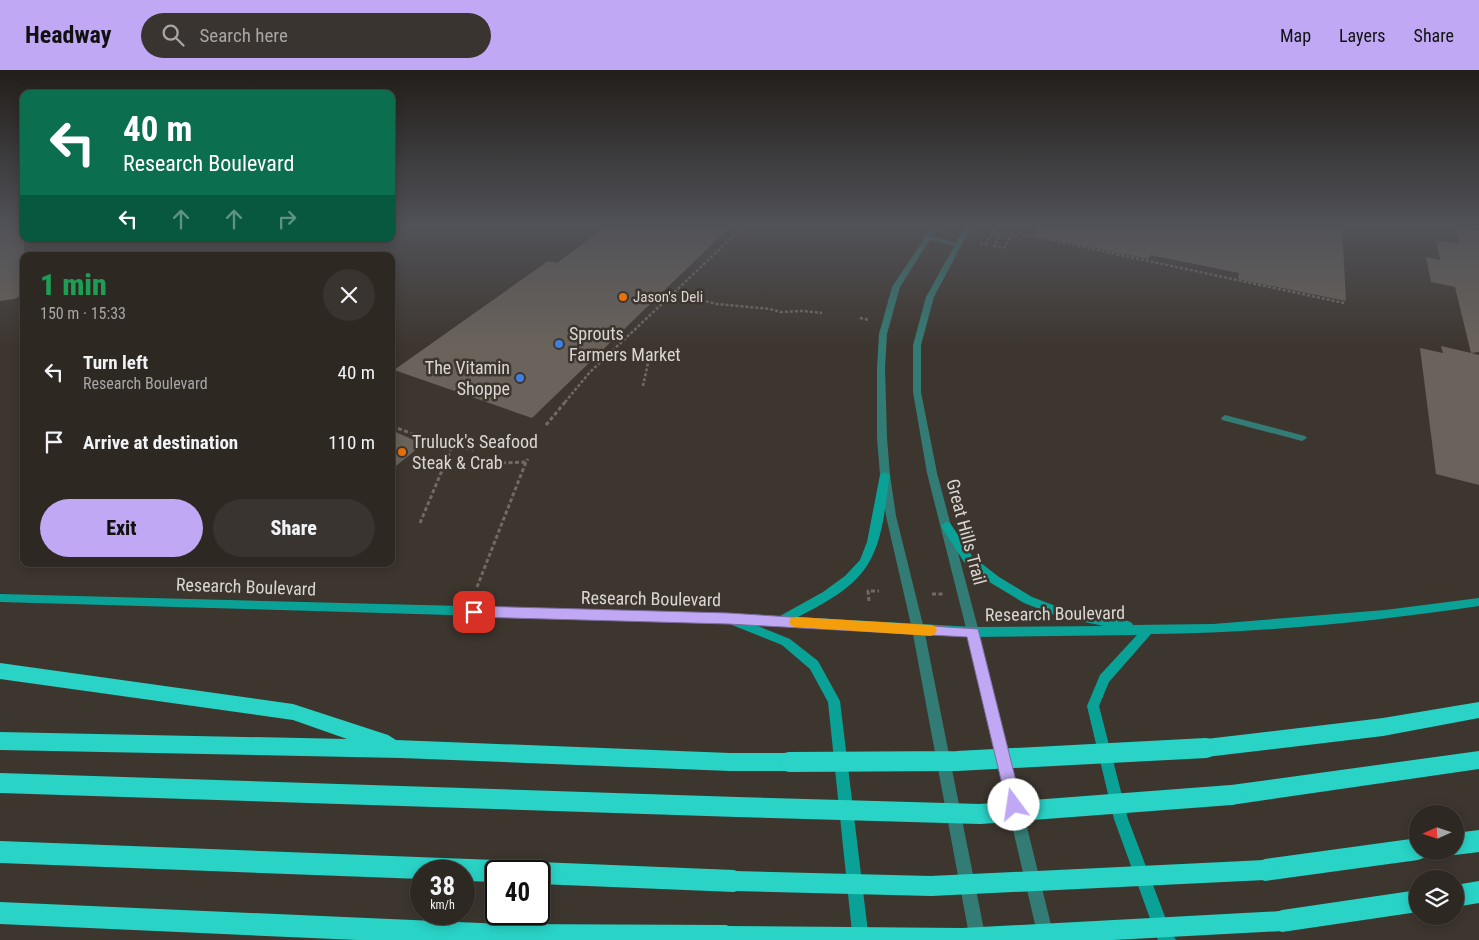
<!DOCTYPE html>
<meta charset="utf-8">
<style>
body{margin:0;font-family:"Roboto Condensed",sans-serif;background:#3a3430;color:#f1f3f6;height:100vh;display:flex;flex-direction:column;font-size:19px;white-space:nowrap}
*{box-sizing:border-box;margin:0}
p{font-size:16px;color:#a7a6a6}
.icon{flex:none;width:28px;height:28px;fill:none;stroke:currentColor;stroke-width:2;stroke-linecap:round;stroke-linejoin:round}
.map{position:relative;flex:1;overflow:hidden}
.details{position:absolute;left:20px;top:182px;width:375px;height:315px;display:flex;flex-direction:column;background:#2e2823;border-radius:10px;box-shadow:0 2px 12px #0003,0 0 0 1px #494441}
.details>*{flex:none}
.top-card{position:absolute;left:20px;top:20px;width:375px;height:152px;border-radius:10px;box-shadow:0 2px 12px #0003,0 0 0 1px #494441;background:#0b6e4f;color:#fff;overflow:hidden}
.needle{width:32px;rotate:267deg}
.controls{position:absolute;left:1409px;top:735px;display:grid;gap:10px}
.controls a{display:grid;place-items:center;width:55px;height:55px;border-radius:50%;background:#2e2823;box-shadow:0 2px 12px #0003,0 0 0 1px #494441;font-size:25px}
.speed{position:absolute;left:410px;top:790px;display:flex;gap:10px;font-size:25px;font-weight:700;text-align:center}
.speed>*{display:grid;place-content:center;width:65px;height:65px;border-radius:50%;background:#2e2823;box-shadow:0 2px 12px #0003,0 0 0 1px #494441;line-height:1}
.speed small{font-size:12px;font-weight:400}
.speed .limit{border:2px solid #111;border-radius:8px;background:#fff;color:#111}
.pin{position:absolute;display:grid;place-items:center;width:42px;height:42px;color:#fff;margin:-21px;border-radius:10px;box-shadow:0 2px 8px #0006}
.me{position:absolute;width:55px;margin:-28px;rotate:346deg;stroke-linejoin:round;filter:drop-shadow(0 0 4px #0008)}
.turn{display:flex;align-items:center;gap:18px;height:105px;padding:0 20px;font-size:22px}
.turn .icon{width:65px;height:65px;stroke-width:2.5}
.turn b{display:block;font-size:35px;line-height:42px}
.lanes{display:flex;align-items:center;height:48px;padding:0 20px;background:#0003;justify-content:center;gap:25px;direction:ltr}
.lanes .off{opacity:.35}
.round{display:grid;place-items:center;flex:none;width:52px;height:52px;border-radius:26px;background:#3a3430}
.headline{display:flex;align-items:center;justify-content:space-between;height:85px;padding:0 20px}
h1{font-size:30px;font-weight:800;line-height:38px;color:#1e9e55}
.action{display:flex;gap:10px;margin-top:auto;padding:10px 20px}
.action a{flex:1;height:58px;border-radius:30px;background:#c0a8f4;color:#111;font-size:20px;font-weight:800;line-height:58px;text-align:center}
.action a+a{background:#3a3430;color:#f1f3f6}
ul{padding:0;list-style:none}
li{display:flex;align-items:center;gap:15px;height:70px;padding:0 20px}
li div{flex:1}
li b{display:block;font-size:19px}
li em{font-style:normal}
header{display:flex;align-items:center;gap:30px;box-sizing:border-box;height:70px;padding:0 25px;background:#c0a8f4;color:#111}
header strong{font-size:24px}
nav{display:flex;gap:28px;margin-inline-start:auto;font-size:18px}
.search{width:350px;height:45px;background:#3a3430;display:flex;align-items:center;gap:12px;box-sizing:border-box;padding:0 18px;border-radius:28px;color:#a7a6a6;font-size:19px}
.map>svg:first-child{display:block}
.building{fill:#6a635b}
.lines{fill:none;stroke-linecap:round;stroke-linejoin:round}
.path-far1{stroke:#706a64;stroke-width:2.5;stroke-dasharray:3 2;stroke-linecap:butt}
.path{stroke:#706a64;stroke-width:3;stroke-dasharray:4 2.5;stroke-linecap:butt}
.service{fill:#337c75;fill-rule:evenodd}
.tertiary{fill:#337c75;fill-rule:evenodd}
.secondary{fill:#0aa297;fill-rule:evenodd}
.motorway{fill:#29d3c6;fill-rule:evenodd}
.motorway-bridge{stroke:#29d3c6;stroke-width:20}
.route{fill:#c0a8f4;stroke:#7d6d9f}
.slow{fill:#f59e0b}
.food-dot{fill:#e8710a;stroke:#3d362f;stroke-width:2}
.shop-dot{fill:#3f7fe0;stroke:#3d362f;stroke-width:2}
.labels{text-anchor:middle;stroke-width:5;stroke-linejoin:round;paint-order:stroke}
.far-poi-label{font-size:15px;fill:#dad6d2;stroke:#3d362f;text-anchor:start}
.poi-label{font-size:18px;fill:#dad6d2;stroke:#3d362f;text-anchor:start}
.street-label{font-size:18px;fill:#dad6d2;stroke:#3d362f}
</style>
<header>
<strong>Headway</strong>
<div class="search"><svg class="icon" aria-label="search" viewBox="0 0 24 24"><circle cx="10" cy="10" r="6"/><path d="M15 15l6 6"/></svg>Search here</div>
<nav><a>Map</a><a>Layers</a><a>Share</a></nav>
</header>
<div class="map">
<svg width="1479" height="870" viewBox="0 0 1479 870">
<rect width="100%" height="100%" fill="#3d362f"/>
<path class="building" d="M0,157H24V224L14,229L0,231Z
M605,157H730L532,348L394,300L548,191L557,193Z
M1037,157H1342L1346,231L1238,209L1239,203L1150,185L1149,189L1036,166Z
M1455,157L1479,160V282L1471,283L1479,285V415L1436,404L1420,278L1443,283L1441,276L1471,283L1455,217L1431,212L1426,187L1440,190L1436,170L1459,174Z
M391,360L423,374L391,400Z"/>
<g class="lines">
<path class="path-far1" d="M980,173L986,174L993,162L1000,164L994,176L1004,178L1011,165L1016,166L1018,163L1344,233
M701,230L717,234L770,239L781,242L802,241L822,243
M860,248L869,250
M643,316L648,293
M565,332L590,302L743,157"/>
<path class="path" d="M546,355L566,331
M392,356L451,379L461,377L473,380
M502,393L526,392L528,389
M420,453L451,379
M477,517L526,392
M932,524H944
M869,531L868,521H879"/>
<path class="service" d="M928,166L961,174L962,175L959,177L926,169L925,168Z
M1225,345L1305,366L1307,368L1302,371L1222,350L1221,348Z"/>
<path class="tertiary" d="M932,157H938L900,217L887,264L885,298L887,368L890,405L896,446L924,559L986,870H970L912,559L886,446L880,405L877,368V298L879,264L892,217Z
M965,157H971L934,227L921,275V322L937,403L979,562L1054,867L1052,870H1040L1038,867L967,562L927,403L913,322V275L926,227Z"/>
<path class="secondary" d="M885,402L890,405C885,434 884,468 868,494C853,519 823,534 798,547L973,557L1104,556L1060,547L1024,533L991,513L964,492L941,456L946,452L950,453L972,486L999,507L1032,527L1061,538L1128,551L1132,553L1133,555L1213,554L1385,540L1479,528V536C1370,552 1261,563 1151,564L1109,612L1099,636L1128,749L1170,860L1176,870H1158L1156,865L1114,749L1087,636L1100,605L1137,565L973,567L753,554L790,569L818,591L840,631L868,862L865,870H851L852,862L828,632L810,599L782,575L732,555L731,553L0,532V524L728,543L780,546L823,522L845,506L860,490L867,472L880,405Z"/>
<path class="motorway" d="M0,593L293,634L388,665L396,670L730,683H789L796,686L799,692L796,698L789,701H730L401,688L0,680V662L347,669L293,650L0,609Z
M1479,632V648L1383,666L1206,687L1199,684L1196,678L1199,672L1206,669L1383,648Z
M1479,681V699L1231,735L1224,732L1221,725L1224,718L1231,715Z
M0,703L737,727L744,730L747,737L744,744L737,747L0,723Z
M1479,760V782L1455,785L1447,782L1455,781V763Z
M1418,768V781H1428L1426,787L1418,790L1265,811L1257,808L1254,800L1257,792L1265,789Z
M0,771L496,790L504,793L507,801H496V812L464,811V801H421V809L0,793Z
M539,792L734,800L742,803L745,811L742,819L734,822L539,814V801H529L531,795Z
M1479,811V833L1455,837V815Z
M1418,820V842L1282,862L1274,859L1271,851L1274,843L1282,840Z
M0,832L503,854L726,855L734,858L737,866L736,870H357L0,854Z"/>
<path class="motorway-bridge" d="M789,692L957,691L1206,678
M737,737L980,744L1231,725
M734,811L931,816L1265,800
M726,866L963,868L1282,851"/>
</g>
<linearGradient id="sky" x2="0" y2="1"><stop stop-color="#221e1a"/><stop offset="0.56" stop-color="#515258"/><stop offset="1" stop-color="#515258" stop-opacity="0"/></linearGradient>
<rect width="1479" height="278" fill="url(#sky)"/>
<path class="route" d="M474,536L728,543L978,559L1022,735L1020,741L1014,743L1009,741L1007,735L967,567L728,554L474,547L469,545L467,542L469,538Z"/>
<path class="slow" d="M796,547L931,555L935,556L937,560L935,564L931,566L796,557L791,556L789,552L791,548Z"/>
<g class="food-dot">
<circle cx="623" cy="227" r="5"/>
<circle cx="402" cy="382" r="5"/>
</g>
<g class="shop-dot">
<circle cx="559" cy="274" r="5"/>
<circle cx="520" cy="308" r="5"/>
</g>
<g class="labels">
<g class="far-poi-label">
<text x="633" y="232">Jason's Deli</text>
</g>
<g class="poi-label">
<text x="569" y="270">Sprouts<tspan x="569" dy="21">Farmers Market</tspan></text>
<text x="510" y="304" text-anchor="end">The Vitamin<tspan x="510" dy="21">Shoppe</tspan></text>
<text x="412" y="378">Truluck's Seafood<tspan x="412" dy="21">Steak &amp; Crab</tspan></text>
</g>
<g class="street-label">
<text transform="translate(966 462) rotate(75)" y="6">Great Hills Trail</text>
<text transform="translate(246 517) rotate(2)" y="6">Research Boulevard</text>
<text transform="translate(651 529) rotate(1)" y="6">Research Boulevard</text>
<text transform="translate(1055 544) rotate(-1)" y="6">Research Boulevard</text>
</g>
</g>
</svg>
<div class="controls">
<a><svg class="needle" viewBox="-14 -14 28 28"><path d="M0-13l5 13h-10z" fill="#e53935"/><path d="M0 13l5-13h-10z" fill="#a7a6a6"/></svg></a>
<a><svg class="icon" aria-label="layers" viewBox="0 0 24 24"><path d="M12 4l9 5-9 5-9-5zM3 14l9 5 9-5"/></svg></a>
</div>
<div class="speed"><div>38<small>km/h</small></div><div class="limit">40</div></div>
<div class="pin" style="left:474px;top:542px;background:#d93025"><svg class="icon" aria-label="arrive" viewBox="0 0 24 24"><path d="M6 21V4h12l-3 4 3 4H6"/></svg></div>
<svg class="me" style="left:1014px;top:735px" viewBox="-20 -20 40 40"><circle r="19" fill="#fff"/><path d="M0-13L10 11 0 6-10 11z" fill="#c0a8f4"/></svg>
<div class="top-card">
<div class="turn"><svg class="icon" aria-label="left" viewBox="0 0 24 24"><path d="M17 20v-9H6M10 6l-5 5 5 5"/></svg><div><b>40 m</b>Research Boulevard</div></div>
<div class="lanes"><svg class="icon" aria-label="left" viewBox="0 0 24 24"><path d="M17 20v-9H6M10 6l-5 5 5 5"/></svg><svg class="icon off" aria-label="ahead" viewBox="0 0 24 24"><path d="M12 20V5M6 11l6-6 6 6"/></svg><svg class="icon off" aria-label="ahead" viewBox="0 0 24 24"><path d="M12 20V5M6 11l6-6 6 6"/></svg><svg class="icon off" aria-label="right" viewBox="0 0 24 24"><path d="M7 20v-9h11M14 6l5 5-5 5"/></svg></div>
</div>
<section class="details">
<div class="headline"><div><h1>1 min</h1><p>150 m · 15:33</p></div><a class="round"><svg class="icon" aria-label="close" viewBox="0 0 24 24"><path d="M6 6l12 12M18 6L6 18"/></svg></a></div>
<ul>
<li><svg class="icon" aria-label="left" viewBox="0 0 24 24"><path d="M17 20v-9H6M10 6l-5 5 5 5"/></svg><div><b>Turn left</b><p>Research Boulevard</p></div><em>40 m</em></li>
<li><svg class="icon" aria-label="arrive" viewBox="0 0 24 24"><path d="M6 21V4h12l-3 4 3 4H6"/></svg><div><b>Arrive at destination</b></div><em>110 m</em></li>
</ul>
<div class="action"><a>Exit</a><a>Share</a></div>
</section>
</div>
